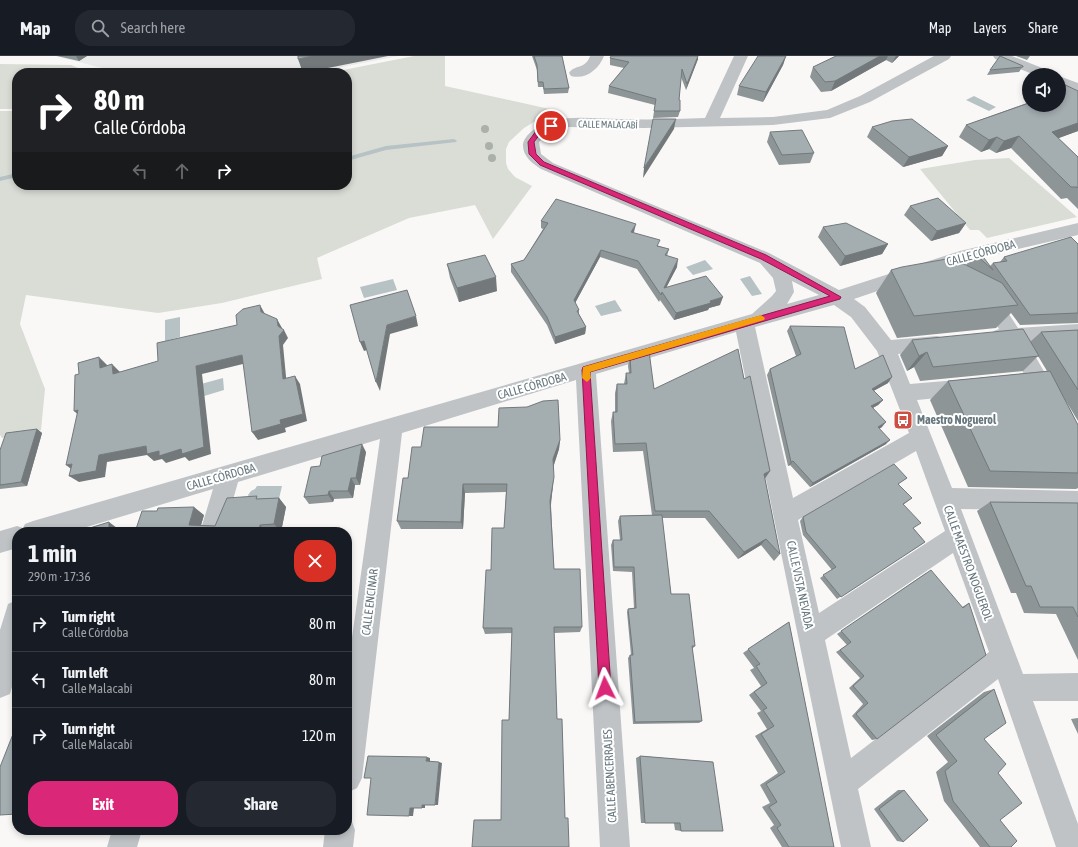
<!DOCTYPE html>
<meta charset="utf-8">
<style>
body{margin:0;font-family:"Asap Condensed",sans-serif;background:#242831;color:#f1f3f6;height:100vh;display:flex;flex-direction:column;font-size:15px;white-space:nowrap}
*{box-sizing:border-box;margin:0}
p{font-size:13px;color:#9ea1a6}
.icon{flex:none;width:22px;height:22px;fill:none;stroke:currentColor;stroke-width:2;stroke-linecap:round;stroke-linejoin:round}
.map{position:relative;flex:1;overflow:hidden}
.panel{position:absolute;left:12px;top:471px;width:340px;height:308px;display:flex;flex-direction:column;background:#171b24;border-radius:16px;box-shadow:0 2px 6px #0003}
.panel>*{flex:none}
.top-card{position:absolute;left:12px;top:12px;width:340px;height:122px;border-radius:16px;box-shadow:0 2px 6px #0003;background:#202124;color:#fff;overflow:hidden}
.fabs{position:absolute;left:1022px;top:12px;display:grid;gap:8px}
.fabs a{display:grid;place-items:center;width:44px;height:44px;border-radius:50%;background:#171b24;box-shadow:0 2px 6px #0003;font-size:20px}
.pin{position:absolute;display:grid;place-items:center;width:34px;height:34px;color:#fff;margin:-17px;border:2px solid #fff;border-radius:50%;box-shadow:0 1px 4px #0007}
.me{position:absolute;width:44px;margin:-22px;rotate:357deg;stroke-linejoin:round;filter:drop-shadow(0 0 3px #0008)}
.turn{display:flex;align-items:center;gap:14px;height:84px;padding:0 16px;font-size:18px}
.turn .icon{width:52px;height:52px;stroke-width:2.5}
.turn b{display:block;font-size:28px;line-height:34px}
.lanes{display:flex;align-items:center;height:38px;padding:0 16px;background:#0003;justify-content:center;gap:20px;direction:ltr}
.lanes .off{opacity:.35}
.round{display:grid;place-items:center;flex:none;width:42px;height:42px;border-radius:16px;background:#242831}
.headline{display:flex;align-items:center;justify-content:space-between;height:68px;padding:0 16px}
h1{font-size:24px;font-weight:700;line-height:30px}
.button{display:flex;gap:8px;margin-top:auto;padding:8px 16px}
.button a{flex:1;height:46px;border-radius:16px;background:#db2777;color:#fff;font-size:16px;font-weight:700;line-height:46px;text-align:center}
.button a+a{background:#242831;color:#f1f3f6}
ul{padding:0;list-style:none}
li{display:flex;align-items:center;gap:12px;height:56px;padding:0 16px;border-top:1px solid #363941}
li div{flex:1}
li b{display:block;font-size:15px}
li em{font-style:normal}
header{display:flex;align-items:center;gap:24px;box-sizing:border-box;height:56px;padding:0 20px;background:#171b24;border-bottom:1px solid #363941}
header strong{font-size:19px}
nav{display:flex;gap:22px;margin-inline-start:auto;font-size:14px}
.search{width:280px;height:36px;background:#242831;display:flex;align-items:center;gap:10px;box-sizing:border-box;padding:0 14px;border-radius:16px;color:#9ea1a6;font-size:15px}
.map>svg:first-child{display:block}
.built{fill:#e9eae9}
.green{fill:#d9ddd6}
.water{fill:#b7c2c5}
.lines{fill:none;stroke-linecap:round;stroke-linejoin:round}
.stream{fill:#b7c2c5;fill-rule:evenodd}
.minor{fill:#bfc3c6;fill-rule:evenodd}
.tree{fill:#abb1a7}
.wall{fill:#8d9597}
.shaded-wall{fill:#73797b}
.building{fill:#a4adb0;stroke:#73797b}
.route{fill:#db2777;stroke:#8e194d}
.slow{fill:#f59e0b}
.labels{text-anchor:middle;stroke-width:4;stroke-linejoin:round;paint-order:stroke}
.far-street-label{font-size:10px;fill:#67777d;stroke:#fff}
.street-label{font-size:12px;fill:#67777d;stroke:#fff}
.poi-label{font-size:12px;font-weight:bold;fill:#67777d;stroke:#fff;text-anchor:start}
</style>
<header>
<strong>Map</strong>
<div class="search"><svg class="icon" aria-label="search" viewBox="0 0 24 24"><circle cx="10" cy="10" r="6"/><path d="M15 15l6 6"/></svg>Search here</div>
<nav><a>Map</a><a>Layers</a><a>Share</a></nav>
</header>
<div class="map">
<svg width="1078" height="791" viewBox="0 0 1078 791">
<rect width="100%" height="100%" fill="#f9f8f7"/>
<path class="built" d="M55,0H399L311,17H122Z"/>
<path class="green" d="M414,0H445V30L554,54L524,72L509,86L506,93V107L508,113L515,121L532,130L493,183L475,149L409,162L317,202L322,223L222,247L158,257L26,239L20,268L45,333L41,374L2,382L0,379V55H17V129H347V17H328Z
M0,8L71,9L90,17H17V53H0Z
M1009,102L1077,161L987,182L979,174H970L920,113L975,104Z"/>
<path class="water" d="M974,40L996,51L989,55L966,44Z
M705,204L713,213L693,219L686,211Z
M750,220L762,238L752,240L740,223Z
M393,223L397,234L364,242L360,231Z
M615,244L622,255L601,260L595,250Z
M180,261V281L165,285V264Z
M223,322L224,334L191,344L190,331Z
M257,430H282L278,447H251L248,439L251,435L255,433Z"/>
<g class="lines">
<path class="stream" d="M454,83L457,85L456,86L386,94L347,105V101L386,90Z
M17,117V121L0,125V121Z"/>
<path class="minor" d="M590,0H604C599,13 586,24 571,20L569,17C575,8 585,14 590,0Z
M734,0H748L720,62L773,61L827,54L860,40L934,0H951L949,3L870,46L830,62L773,69L644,72L567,71C555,74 546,77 539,86L541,98L553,107L769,197L839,234L960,195L1078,167V179L963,206L854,243L865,251L891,284L937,280L944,282L947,287L944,292L937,294L898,298L910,328L969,323L976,325L979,331L976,337L969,339L917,344L952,432L1078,435V455L961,453L1023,618L1078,617V645H1033L1078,768V791H1056L998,623L858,733L871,791H841L736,276L596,318L630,791H600L576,324L402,377L362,722L357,732L347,737V617L380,383L238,426L224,476H200L213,433L70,476H17V492L0,497V475L17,470L23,472L25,468L33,465L752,258L772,240L776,235L773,222L760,207L541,113C533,108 522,100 523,88C525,78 539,69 547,66C570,59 596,63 620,63C649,64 677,63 705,62ZM792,225L819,239L787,248L794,236ZM834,249L851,261L877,295L909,377L793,442L755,271ZM916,395L945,475L819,557L798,464ZM953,497L989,596L851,702L825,584Z
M993,0H1012L1052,16L1054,19H1035L995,3Z
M1059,20L1078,27V36L1059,29Z
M987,233L994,235L1018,272L1078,268V282L1027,286L1078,374V404L1070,402L1007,287H1001L994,285L991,280L994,275L999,273L978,240L980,235Z
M17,544V613L10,638L0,642V574L8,548Z
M347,762L351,763L355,774L353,791H323L325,774H347Z
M112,774H142L137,791H107Z"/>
</g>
<g class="tree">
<circle cx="485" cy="73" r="4"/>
<circle cx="489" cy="90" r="4"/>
<circle cx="492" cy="102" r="4"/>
</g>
<path class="wall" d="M57,0H87L79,5Z
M532,0H562L569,32L568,37L544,38L543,31H538L537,14Z
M786,0L783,9L763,46L737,39L739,30Z
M836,0H899L892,7L886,4L831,35L821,36L810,21L813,11Z
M1016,0H1030L1027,4Z
M610,2L698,3L686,34L681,21L679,44L680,55L678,61L653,62L655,49L608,37L609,30L624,12L610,9Z
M1023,10L1019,16L987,19L990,14Z
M1078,35V75L1058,82L1078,101V153L1067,142L1061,143L1011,92L996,97L989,93L981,96L959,81L966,69L1027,47L1029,44V49Z
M872,71L948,90L942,100L903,111L867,81Z
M770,76L814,97L810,107L779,109L767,86Z
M910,150L966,167L959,177L931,185L904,159Z
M541,165L634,176V177L659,190L669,193L667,200L677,211L666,231L720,249L709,252L708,254L674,264L660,244L659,246L637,213L600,201L575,247L579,254V258L586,271L585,278L555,288L547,269L511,216V208L524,204L543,173L541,172Z
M823,171L888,188L882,198L840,210L818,181Z
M1078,188V267L1020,269L1011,257L996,272L897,282L876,237L891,214L966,209L975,198L990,210L993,207L1000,206L1004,201Z
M447,208L497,235L459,246L450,222Z
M790,270L855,313L888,327L873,335L883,344L878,349L873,352L882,371L879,373L886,388L810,431L790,409L788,410L767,319L770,313L796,300L787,275Z
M1078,274V365L1064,342L1078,369V432L1076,433L968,431L930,344L948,325L1047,315L1038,300L1023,315L920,325L914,311L907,315L900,299L912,284L1030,286L1041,276Z
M630,300L654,333L744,323L770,415L765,423L780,498L774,505L761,489L738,503L705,462H662L671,538L695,590L692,593L702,665L699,667L633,668L628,602L630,599H631L627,556L628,553L634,552L632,516L613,515L611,489L613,484H620L618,465L620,460L652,459L643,395L613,396L611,365L613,356H615V337L617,328H624L626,317H629L628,310Z
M37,373L42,377L27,430L0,433V394Z
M560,384L559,393L553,411V429L551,449L554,513L582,571L580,576L554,577L557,663L565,762L474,764L501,763L509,664L512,577L485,578L483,572L491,514L504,472L506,436L465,437L463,473H401L397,465L408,422L421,391Z
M366,396L360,429H355L353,442L334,443L333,446L309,448L304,441L320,410Z
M907,422L898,428L912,442L903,449L913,472L925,486L837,543L820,522L832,514L803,479L800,465L803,461Z
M279,442L286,451L281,476H135L204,459L201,469L215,470L259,443Z
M990,446L1078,447V604L1056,558L1024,557L1016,537H1011L977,455Z
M926,517L962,551L969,547L877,683L872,684L852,660L863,648L849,632L860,622L836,596L847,589L837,578Z
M789,566L834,791H782L770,772L774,769L762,751L770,747L760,729L778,717L755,680L767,673L757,657L761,655L749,639L761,630L750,614L754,612L743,597Z
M994,633L984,683L998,717L1000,764L1011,791H980L944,745L936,716L948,706L927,680L984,636Z
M1078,662V678L1071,663Z
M640,700L713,706L681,775L675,774L674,767H641L636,702Z
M898,734H904L903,786L897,785L874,753Z"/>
<path class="shaded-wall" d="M76,0H87L79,5Z
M313,0H388L303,17L298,3Z
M698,0V3L686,34L687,28Z
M786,0L783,9L763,46L766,36Z
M880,0H888L886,4L831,35L835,25Z
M896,0H899L892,7Z
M676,63L674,73L643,122L644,112Z
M1078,67V75L1043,88L1052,76Z
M1019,80L1011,92L996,97L1004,85Z
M997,81L989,93L981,96L989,84Z
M948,90L942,100L903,111L909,101Z
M966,167L959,177L931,185L937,175Z
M636,168L634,176L629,184L631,176Z
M888,188L882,198L840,210L845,200Z
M601,194L600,201L573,251L574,244Z
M678,203L677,211L663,238L664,232Z
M496,221L497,235L459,246L457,232Z
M723,241L720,249L709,252L708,254L674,264L676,257L710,245Z
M260,249L265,258L261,256Z
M416,260L418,270L390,278L380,335L376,326L387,269Z
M277,263L282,272V276L284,274L288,282L283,289L287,331L283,323Z
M586,271L585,278L555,288V281Z
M364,285L367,294L364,295L360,286Z
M927,296L914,311L907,315L919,300Z
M242,299L247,307L202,318L211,398L189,405L185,401L166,407L162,403L154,405L147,399L107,406L105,421L79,426L69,420L99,399L146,390L159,395L196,310Z
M99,301L107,309L108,319L100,312Z
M112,308L120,316L113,318Z
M295,320L300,328L307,365L285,372L286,376L258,384L252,376L280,364Z
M892,321L888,327L868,338L872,333Z
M883,344L878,349L867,355L871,350Z
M78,354L83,363L74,355Z
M886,366L882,371L874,376L878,371Z
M37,373L42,377L27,430L21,426Z
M560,384L559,393L553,412V403Z
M890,384L886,388L810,431L813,427Z
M362,388L366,396L360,429L356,422Z
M793,405L790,409L788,410L791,406Z
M72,408L75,416L66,409Z
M770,415L764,423V418Z
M554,421L550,453V445Z
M351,422L355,429L353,442L348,435Z
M463,428L465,437L463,473L461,466Z
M329,435L334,443L333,446L328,439Z
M279,442L286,451L281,476L274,468Z
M194,451L204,459L199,476L189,469Z
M109,466L117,472V476H109Z
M260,469L267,476H259Z
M766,483L761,489L738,503L744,496Z
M427,701L430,702V707L426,705Z
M439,706L442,707L438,749H435Z
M422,749H425V752H422Z
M410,752H414L413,760H409Z"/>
<path class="building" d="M298,0H313L298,3Z
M534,0H562L569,32L544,33L543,26H538L537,9Z
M611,0H698L687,28L682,13L679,44H680V55H654L656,43L609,30L629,6L610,2Z
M758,0H786L766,36L739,30Z
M836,0H880L835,25L825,26L813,11Z
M1000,0L1023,10V11L990,14Z
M1059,26L1078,35V67L1052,76L1078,101V132L1077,131H1071L1019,80L1004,85L997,81L989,84L966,69L1029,47V49H1059Z
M653,63H676L644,112Z
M912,63L948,90L909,101L872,71L892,65Z
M802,74L814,97L782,99L770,76Z
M938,142L966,167L937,175L910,150Z
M556,143L636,168L631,176L660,184L657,190L669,193L665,199L678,203L664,232L706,220L723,241L710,245L711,247L676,257L662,236L661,239L638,205L601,194L574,244L579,254L577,255L586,271L555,281L547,261L511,208L524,204L548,167L541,165Z
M846,167L888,188L845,200L823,171Z
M1071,181L1078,188V257L1030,259L993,207L1007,205L1004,201Z
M975,198H981L993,214Z
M485,199L496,221L457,232L447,208Z
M952,202L1002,227L1018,249L914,260L891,214L902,211Z
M407,234L416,260L387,269L376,326L364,285L360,286L350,249Z
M260,249L261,256L277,263L278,270L284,274L279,280L283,323L295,320L303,358L280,364L281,368L252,376L242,299L196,310L204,391L182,398L181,393L159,400V395L147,398L146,390L99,399L96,415L69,420L72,408L66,409L78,354L74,355L75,319L79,318L78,307L99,301L100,312L112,308L113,318L158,305L157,287L237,269L236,259L243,253Z
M790,270L844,271L855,313L883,299L892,321L872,333L883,344L871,350L886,366L878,371L890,384L813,427L793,405L791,406L770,313L801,298Z
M1023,273L1039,300L933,311L927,296L919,300L912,284Z
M1078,274V334L1041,276Z
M738,293L744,323L750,320L770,415L764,418L780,498L766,483L744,496L709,455H655L646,387L615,388L613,356H617V328H627L626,317H631L630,300L649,295L654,333Z
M1050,315L1078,369V417L990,415L948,325Z
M558,344L560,384L553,403L554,421L550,445L554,513H580L582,571H554L557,663H562L565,762H568L569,791H472L474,764H501L502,664H509L512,572H483L486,514H491L492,472H504L507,428H463L461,466L397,465L403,422H408L412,391H421L424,371H498L499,352L527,351L543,345Z
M37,373L21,426L0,429V394L6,377Z
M362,388L356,422H351L348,435H329L328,439L304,441L311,411L320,410L322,400Z
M894,408L907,422L898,428L912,442L903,448L921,467L913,472L925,486L841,541L823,519L836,511L806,476L803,461Z
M257,440L256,443L279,442L274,468L260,469L259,476H135L142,455H157L158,452L194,451L189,469L215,470L227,442Z
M990,446L1078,447V561L1073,551H1040L1031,530H1026Z
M662,459L671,538H689L695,590H692L702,665L635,666L630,599H633L628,553L636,552L634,511H614L613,484H622L620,460Z
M109,466V476H77Z
M931,514L963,552L969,547L986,599L877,683L856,658L868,647L853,630L864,620L840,594L851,586L841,575Z
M789,566L834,791H789L777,772L781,769L769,751L777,746L766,728L785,716L761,678L774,670L763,654L767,652L754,636L767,627L756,610L760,608L748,593Z
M994,633L1006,667L984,683L1006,708L998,717L1022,747L1000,764L1017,785L1011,791H990L953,745L945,715L957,705L936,679Z
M17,668V758L0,759V711Z
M368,700L427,701L426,705L439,706L435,749H422V752H410L409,760L367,759L371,722H364Z
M640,700L713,706L723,775H681L680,767H645Z
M904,734L928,764L903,786L879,753Z"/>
<path class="route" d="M549,69L554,70L540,78L534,86L536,98L544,106L766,199L841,241L840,243L590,316L611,632L609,636L605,638L601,636L599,632L582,314L583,311L830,240L761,203L540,109L529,98L528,86L536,75Z"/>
<path class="slow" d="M761,259L765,262L764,264L590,316L591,322L587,326L582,322L583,311Z"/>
<defs>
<g id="bus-square" transform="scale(1)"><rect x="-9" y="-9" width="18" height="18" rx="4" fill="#cd4f42" stroke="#fff"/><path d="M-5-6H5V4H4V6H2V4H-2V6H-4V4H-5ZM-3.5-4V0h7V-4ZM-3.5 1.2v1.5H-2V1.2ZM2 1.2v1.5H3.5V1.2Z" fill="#fff"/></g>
</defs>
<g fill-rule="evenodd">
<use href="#bus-square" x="903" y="364"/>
</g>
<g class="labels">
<g class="far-street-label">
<text transform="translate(608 68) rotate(1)" y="4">CALLE MALACABÍ</text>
</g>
<g class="street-label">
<text transform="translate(981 197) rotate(-15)" y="4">CALLE CÓRDOBA</text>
<text transform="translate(532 330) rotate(-16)" y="4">CALLE CÓRDOBA</text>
<text transform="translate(221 421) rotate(-16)" y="4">CALLE CÓRDOBA</text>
<text transform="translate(968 507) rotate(70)" y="4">CALLE MAESTRO NOGUEROL</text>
<text transform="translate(800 529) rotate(78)" y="4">CALLE VISTA NEVADA</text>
<text transform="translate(370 546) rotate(-83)" y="4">CALLE ENCINAR</text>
<text transform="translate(610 720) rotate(-93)" y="4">CALLE ABENCERRAJES</text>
</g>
<g class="poi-label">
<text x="917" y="368">Maestro Noguerol</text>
</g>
</g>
</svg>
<div class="fabs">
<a><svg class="icon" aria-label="sound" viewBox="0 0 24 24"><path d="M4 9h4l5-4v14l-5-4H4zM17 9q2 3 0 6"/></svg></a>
</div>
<div class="pin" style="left:551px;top:70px;background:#d93025"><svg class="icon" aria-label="arrive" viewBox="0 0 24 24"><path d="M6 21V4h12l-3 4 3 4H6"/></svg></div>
<svg class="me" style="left:605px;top:632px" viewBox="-20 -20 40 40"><path d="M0-17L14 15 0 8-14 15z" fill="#db2777" stroke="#fff" stroke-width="4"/></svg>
<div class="top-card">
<div class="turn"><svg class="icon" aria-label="right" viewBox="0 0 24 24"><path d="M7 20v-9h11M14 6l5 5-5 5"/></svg><div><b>80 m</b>Calle Córdoba</div></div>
<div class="lanes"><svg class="icon off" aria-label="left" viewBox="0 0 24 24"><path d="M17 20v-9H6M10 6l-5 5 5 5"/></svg><svg class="icon off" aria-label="ahead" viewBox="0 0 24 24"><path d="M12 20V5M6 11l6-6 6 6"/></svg><svg class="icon" aria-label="right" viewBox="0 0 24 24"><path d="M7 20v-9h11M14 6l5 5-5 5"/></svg></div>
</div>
<section class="panel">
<div class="headline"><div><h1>1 min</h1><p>290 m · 17:36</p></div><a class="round" style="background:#d93025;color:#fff"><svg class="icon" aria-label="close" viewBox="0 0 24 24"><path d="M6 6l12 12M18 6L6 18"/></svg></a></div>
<ul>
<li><svg class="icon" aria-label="right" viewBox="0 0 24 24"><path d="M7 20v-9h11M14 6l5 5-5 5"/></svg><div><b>Turn right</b><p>Calle Córdoba</p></div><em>80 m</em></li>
<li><svg class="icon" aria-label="left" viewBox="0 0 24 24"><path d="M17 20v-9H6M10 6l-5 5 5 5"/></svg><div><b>Turn left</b><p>Calle Malacabí</p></div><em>80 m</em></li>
<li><svg class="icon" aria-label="right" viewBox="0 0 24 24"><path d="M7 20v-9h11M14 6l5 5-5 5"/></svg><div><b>Turn right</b><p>Calle Malacabí</p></div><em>120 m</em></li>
</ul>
<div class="button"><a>Exit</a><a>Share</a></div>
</section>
</div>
